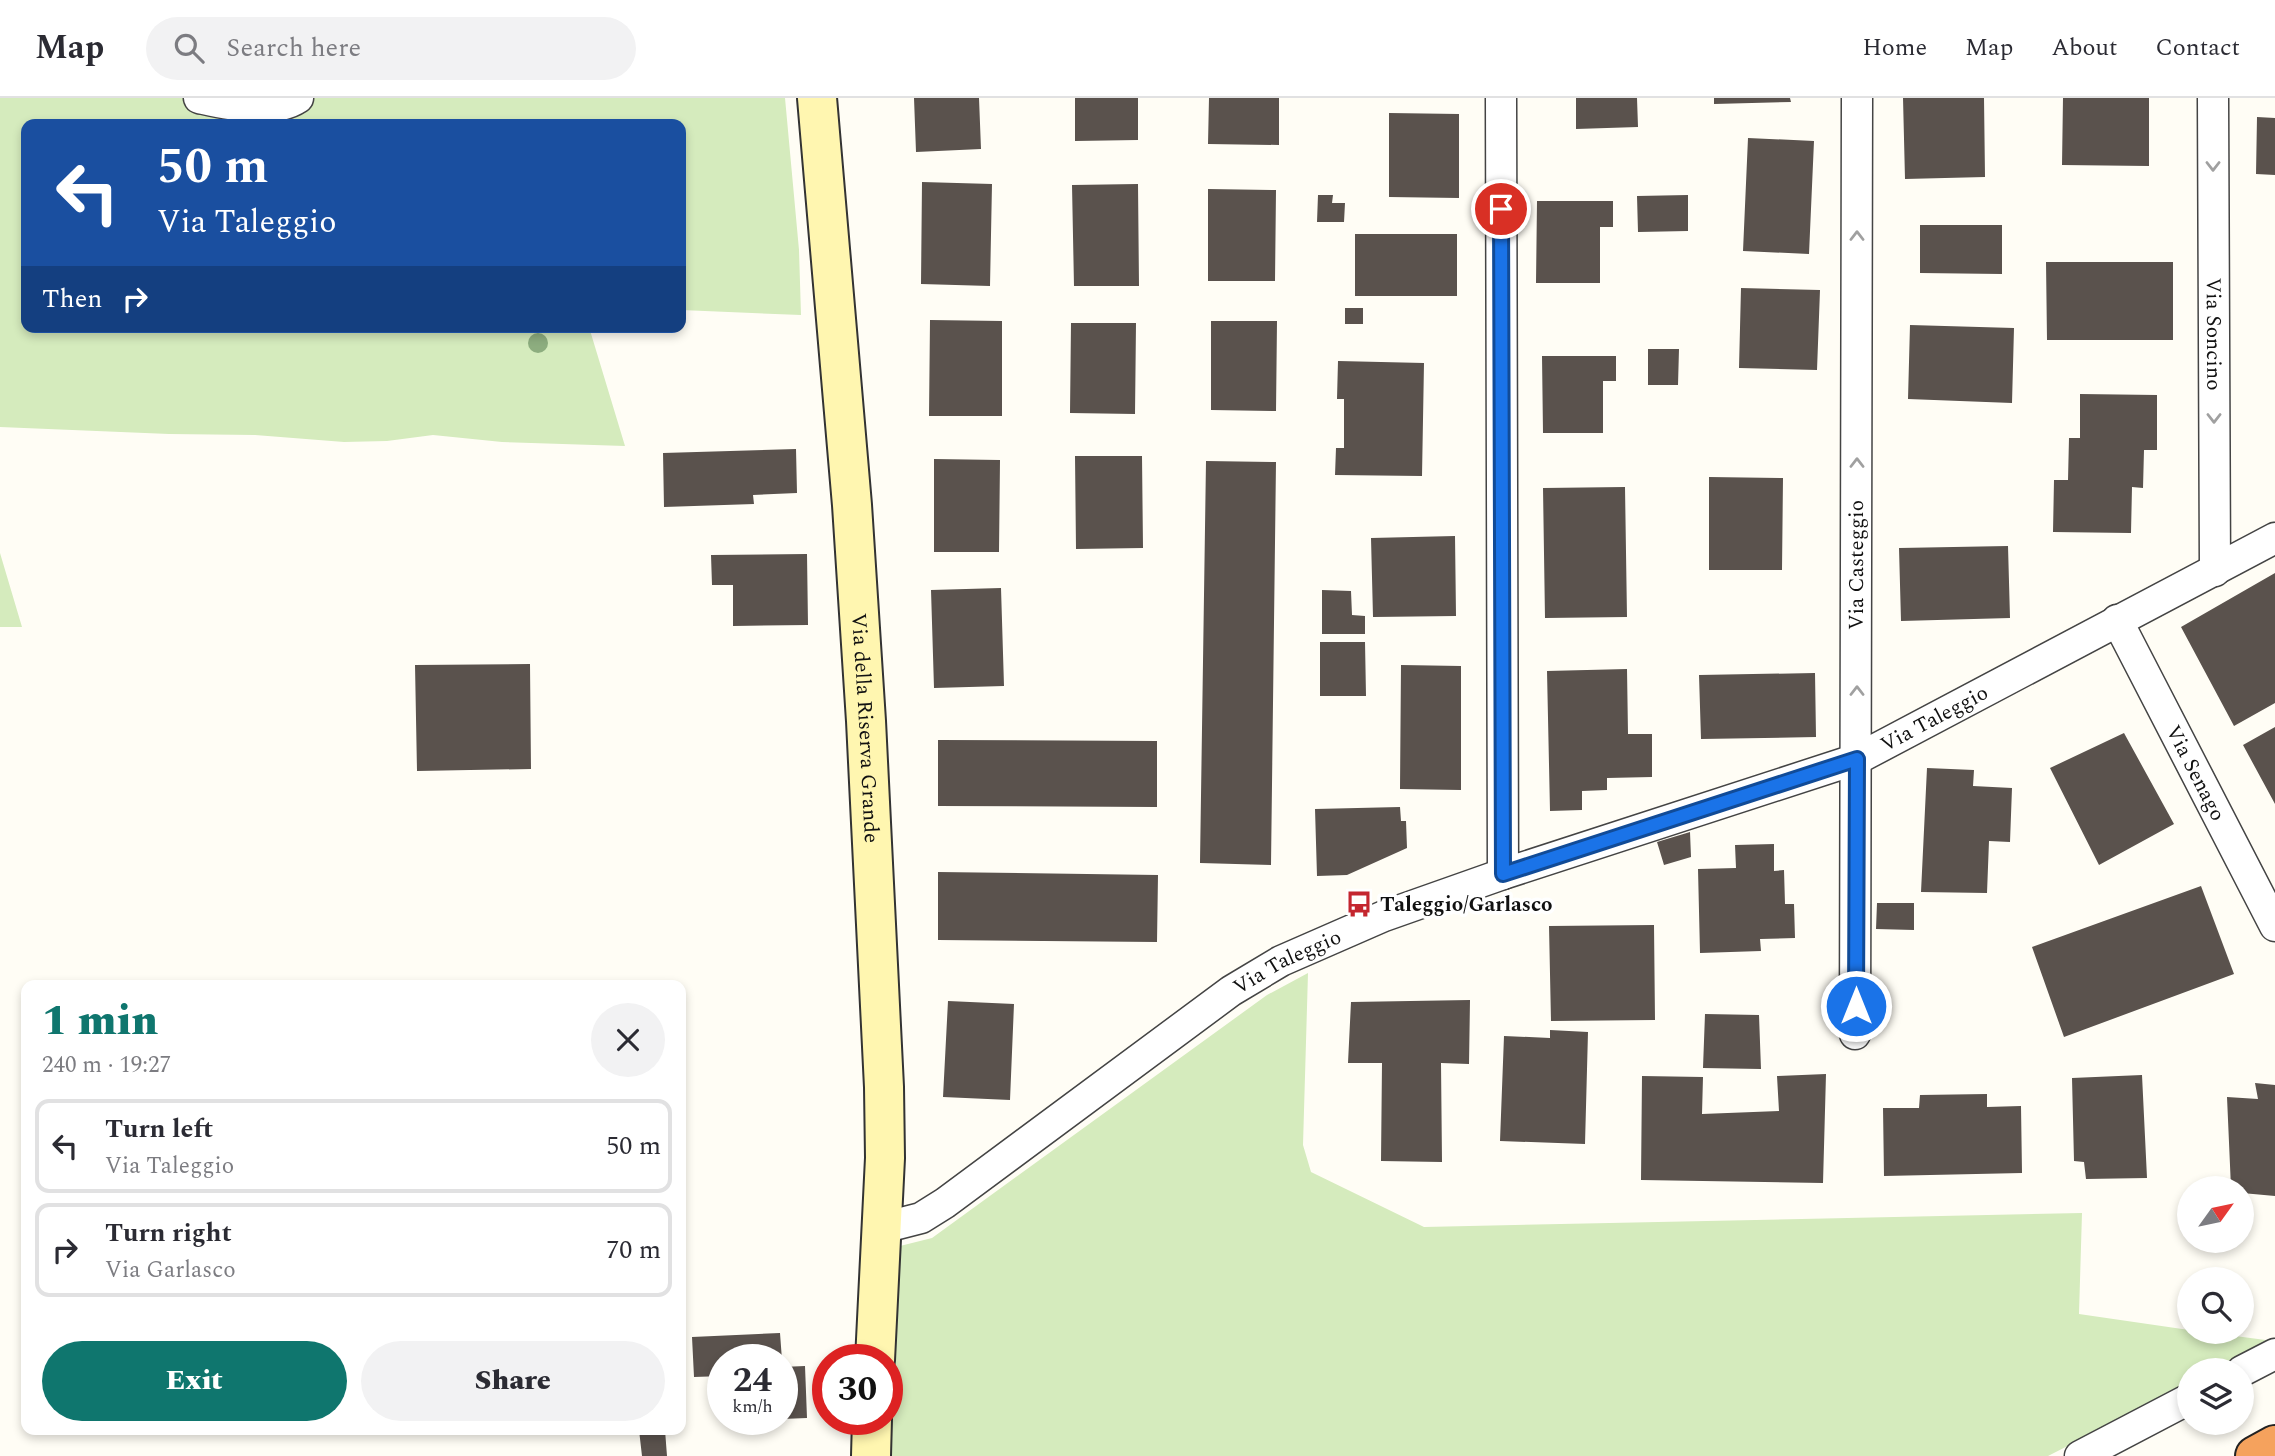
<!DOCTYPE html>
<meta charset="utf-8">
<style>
body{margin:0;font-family:Spectral,serif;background:#f2f2f3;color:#2b2b33;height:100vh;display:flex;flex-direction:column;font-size:26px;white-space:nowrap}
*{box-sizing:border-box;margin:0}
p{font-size:23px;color:#7c7c81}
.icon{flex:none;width:38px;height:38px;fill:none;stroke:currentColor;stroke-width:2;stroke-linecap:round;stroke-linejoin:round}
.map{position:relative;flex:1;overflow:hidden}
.side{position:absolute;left:21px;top:882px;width:665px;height:455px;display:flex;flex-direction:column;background:#fff;border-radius:14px;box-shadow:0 4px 10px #0003}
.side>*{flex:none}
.hud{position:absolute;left:21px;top:21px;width:665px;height:214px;border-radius:14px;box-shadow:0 4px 10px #0003;background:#1a4fa0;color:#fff;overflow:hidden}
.needle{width:46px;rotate:57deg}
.controls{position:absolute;left:2177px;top:1078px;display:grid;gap:14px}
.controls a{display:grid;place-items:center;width:77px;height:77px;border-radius:50%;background:#fff;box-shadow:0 4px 10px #0003;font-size:35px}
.speed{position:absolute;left:707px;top:1246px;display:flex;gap:14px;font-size:35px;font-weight:700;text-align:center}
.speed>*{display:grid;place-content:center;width:91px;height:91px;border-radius:50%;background:#fff;box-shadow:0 4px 10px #0003;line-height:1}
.speed small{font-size:18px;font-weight:400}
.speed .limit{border:10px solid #d22;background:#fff;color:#111}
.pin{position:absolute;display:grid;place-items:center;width:60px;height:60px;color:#fff;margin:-30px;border:4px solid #fff;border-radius:50%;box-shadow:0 2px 7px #0007}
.me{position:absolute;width:77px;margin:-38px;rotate:0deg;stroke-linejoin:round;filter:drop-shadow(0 0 5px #0008)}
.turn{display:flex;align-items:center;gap:24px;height:147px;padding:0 21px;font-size:32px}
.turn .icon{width:91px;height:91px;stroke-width:2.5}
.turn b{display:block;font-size:49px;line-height:60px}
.then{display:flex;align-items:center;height:66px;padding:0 21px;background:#0003;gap:14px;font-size:26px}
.round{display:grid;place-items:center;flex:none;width:74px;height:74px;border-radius:37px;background:#f2f2f3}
.overview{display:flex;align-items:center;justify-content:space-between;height:119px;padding:0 21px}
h1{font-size:42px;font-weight:800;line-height:52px;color:#0f766e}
.primary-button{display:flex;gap:14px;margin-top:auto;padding:14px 21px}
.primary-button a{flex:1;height:80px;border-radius:42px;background:#0f766e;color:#fff;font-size:28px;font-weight:800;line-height:80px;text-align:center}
.primary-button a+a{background:#f2f2f3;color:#2b2b33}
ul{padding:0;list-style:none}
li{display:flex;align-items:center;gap:21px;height:94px;margin:0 14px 10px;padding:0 7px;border:4px solid #e1e1e2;border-radius:14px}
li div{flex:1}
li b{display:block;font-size:26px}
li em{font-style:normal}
header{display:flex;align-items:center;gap:42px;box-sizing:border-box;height:98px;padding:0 35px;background:#fff;border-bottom:2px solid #e1e1e2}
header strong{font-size:33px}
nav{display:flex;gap:38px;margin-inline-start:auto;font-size:24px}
.search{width:490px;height:63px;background:#f2f2f3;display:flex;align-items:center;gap:18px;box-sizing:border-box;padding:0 24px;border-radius:38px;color:#7c7c81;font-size:26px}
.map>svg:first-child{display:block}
.green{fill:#d5ebbd}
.building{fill:#5a524d}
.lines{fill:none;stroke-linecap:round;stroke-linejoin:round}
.street-casing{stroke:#444;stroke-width:33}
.secondary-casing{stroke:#333;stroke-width:42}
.highway-casing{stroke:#222;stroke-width:42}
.street{stroke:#fff;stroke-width:30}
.secondary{stroke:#fff6b0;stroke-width:38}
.highway{stroke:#f5a25d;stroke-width:38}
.tree{fill:#8dad7f}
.oneway{stroke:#a0a0a0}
.route-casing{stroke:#114b97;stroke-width:18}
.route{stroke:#1a73e8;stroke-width:12}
.labels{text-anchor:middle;stroke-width:7;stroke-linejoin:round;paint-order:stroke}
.street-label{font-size:21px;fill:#111;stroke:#fff}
.poi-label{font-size:21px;font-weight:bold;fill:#111;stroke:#fff;text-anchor:start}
</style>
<header>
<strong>Map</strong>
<div class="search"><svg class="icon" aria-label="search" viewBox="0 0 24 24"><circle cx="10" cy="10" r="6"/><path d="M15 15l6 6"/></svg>Search here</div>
<nav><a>Home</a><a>Map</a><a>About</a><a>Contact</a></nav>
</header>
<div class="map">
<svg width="2275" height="1358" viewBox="0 0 2275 1358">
<rect width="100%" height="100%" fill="#fffdf5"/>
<path class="green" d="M0,0H785L799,152L801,217L681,212V26H26V229H589L625,348L502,344L433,337L387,343L344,344L255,337L169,336L0,329Z
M0,455L22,529H0Z
M1308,875L1303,1047L1311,1074L1424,1129L2082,1115L2079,1216L2189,1232V1234H2205L2273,1243L2216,1272H2189V1286L2048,1358H888L896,1149L932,1140L1267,897Z"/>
<path class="building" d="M914,0H979L981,51L916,54Z
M1075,0H1138V42L1075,43Z
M1209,0H1279V47L1208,46Z
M1576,0H1637L1638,29L1576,31Z
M1714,0H1790L1791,4L1714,6Z
M1903,0H1984L1985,79L1905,81Z
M2063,0H2149V68L2062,67Z
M1389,15L1459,16V100L1389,99Z
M2257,19L2275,20V77L2256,76Z
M1748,40L1814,43L1809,156L1743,153Z
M922,84L992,86L990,188L921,186Z
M1138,86L1139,188H1074L1072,87Z
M1208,91L1276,92L1275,183H1208Z
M1318,97H1333L1332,105H1345L1344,124H1317Z
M1688,97V133L1638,134L1637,98Z
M1537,103H1613V129H1600V185H1536Z
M1920,127H2002V176L1920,175Z
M1355,136H1457V198H1355Z
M2046,164H2173V242H2047Z
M1741,190L1820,192L1817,272L1739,270Z
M1345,210H1363V226H1345Z
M930,222L1002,223V318H929Z
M1211,223H1277L1276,313L1211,312Z
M1071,225H1136L1135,316L1070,315Z
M1910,227L2014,230L2012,305L1908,301Z
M1648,251H1679L1678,287H1648Z
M1542,258H1616V283H1603V335H1543Z
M1338,263L1424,265L1422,378L1335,377L1336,350H1344V301H1337Z
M2080,296L2157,297V352H2144L2143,390L2132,389L2131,435L2053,434L2054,382H2068L2069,340H2080Z
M796,351L797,395L753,397L754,406L664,409L663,355Z
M1075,358H1142L1143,450L1076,451Z
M934,361L1000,362L999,454H934Z
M1206,363L1276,364L1271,767L1200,765Z
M1709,379L1783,380L1782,472H1709Z
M1625,389L1627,519L1545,520L1543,390Z
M1455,438L1456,518L1373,519L1371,440Z
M2008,448L2010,520L1901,523L1899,450Z
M807,456L808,527L733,528V487H712L711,457Z
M2275,475V605L2234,628L2181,529Z
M1001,490L1004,588L934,590L931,492Z
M1322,492L1351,493L1352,517L1365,518V536H1322Z
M1320,544H1365L1366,598H1320Z
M530,566L531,671L417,673L415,567Z
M1401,567L1461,568V692L1400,691Z
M1627,571L1628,636H1652V679L1607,680V692L1582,693V712L1550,713L1547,573Z
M1815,575L1816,639L1701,641L1699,577Z
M2275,629V706L2243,647Z
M2124,635L2174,726L2099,767L2050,670Z
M938,642L1157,643V709L938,708Z
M1927,670L1974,672L1973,688L2012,690L2010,744L1989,743L1987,795L1921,794Z
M1400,709L1401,723H1406L1407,750L1347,777L1317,778L1315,711Z
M1690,734L1691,759L1664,767L1657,744Z
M1774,746V773L1784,772L1785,806H1794L1795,840L1760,841L1761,853L1700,855L1698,771L1736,770L1735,747Z
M938,774L1158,777L1157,844L938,842Z
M2201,788L2234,876L2064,939L2032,849Z
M1877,805H1914V832L1876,831Z
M1654,827L1655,922L1551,923L1549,828Z
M1470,902L1469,966L1441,965L1442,1064L1381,1063L1382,965H1348L1351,904Z
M948,903L1014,906L1010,1002L943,999Z
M1705,916L1759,917L1761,971L1703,970Z
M1550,932L1588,934L1585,1046L1500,1043L1504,938L1550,940Z
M1826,976L1823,1085L1641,1082L1642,978L1703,979L1702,1016L1779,1013L1777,978Z
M2142,977L2147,1080L2086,1081L2084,1064L2074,1063L2072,980Z
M2255,985L2275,987V1098L2242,1095V1090H2231L2227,999L2258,1001Z
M1987,996V1009L2021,1008L2022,1075L1884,1078L1883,1010H1919L1920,997Z
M780,1235L782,1262H723V1278L694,1279L692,1239Z
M805,1268L807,1320L782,1321V1269Z
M639,1332H665L667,1358H642Z"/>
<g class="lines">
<g class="street-casing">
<g id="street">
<path d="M199,0C227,6 272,17 298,0"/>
<path d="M1501,0L1503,776"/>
<path id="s1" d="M2213,0L2215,473"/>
<path id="s2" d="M2117,522L2275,828"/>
<path id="s3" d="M1855,936L1857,0"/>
<path id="s4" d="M882,1130L921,1120L945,1105L1231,893L1281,863L1384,818L1503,776L1857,661L2275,440"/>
<path d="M2242,1273L2275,1256"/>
<path d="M2080,1358L2189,1301"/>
</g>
</g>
<g class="secondary-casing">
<g id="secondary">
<path id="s5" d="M817,0L852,407L866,623L884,989L885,1060L875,1262"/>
<path d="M871,1358L872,1321"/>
</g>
</g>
<g class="highway-casing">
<path id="highway" d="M2255,1358L2275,1347"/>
</g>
<use href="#street" class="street"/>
<use href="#secondary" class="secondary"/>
<use href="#highway" class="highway"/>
</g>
<circle class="tree" cx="538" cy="245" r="10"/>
<defs><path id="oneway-chevron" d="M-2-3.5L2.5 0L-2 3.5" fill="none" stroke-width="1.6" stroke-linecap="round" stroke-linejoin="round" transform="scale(1.75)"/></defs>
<g class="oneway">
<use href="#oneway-chevron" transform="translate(2213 68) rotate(90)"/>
<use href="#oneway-chevron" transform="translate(1857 138) rotate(-90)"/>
<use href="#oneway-chevron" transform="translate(2214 320) rotate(90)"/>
<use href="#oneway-chevron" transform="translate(1857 365) rotate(-90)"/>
<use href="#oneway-chevron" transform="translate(1857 593) rotate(-90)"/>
</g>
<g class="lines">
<g class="route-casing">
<path id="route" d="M1501,111L1503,776L1857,661L1856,908"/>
</g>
<use href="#route" class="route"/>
</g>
<defs>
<g id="bus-bare" transform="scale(2.1)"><path d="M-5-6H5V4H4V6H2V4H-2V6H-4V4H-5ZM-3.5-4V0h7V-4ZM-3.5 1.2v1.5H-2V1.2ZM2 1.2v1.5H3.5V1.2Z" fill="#c4262e" stroke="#fff" stroke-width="2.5" paint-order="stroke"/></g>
</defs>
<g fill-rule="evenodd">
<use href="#bus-bare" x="1359" y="806"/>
</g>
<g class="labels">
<g class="street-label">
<text dy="7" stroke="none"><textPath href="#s1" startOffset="236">Via Soncino</textPath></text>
<text dy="7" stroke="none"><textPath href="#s3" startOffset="469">Via Casteggio</textPath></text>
<text dy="7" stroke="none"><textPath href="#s4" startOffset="1181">Via Taleggio</textPath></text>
<text dy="7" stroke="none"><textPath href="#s5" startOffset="632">Via della Riserva Grande</textPath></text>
<text dy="7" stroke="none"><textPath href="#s2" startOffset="172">Via Senago</textPath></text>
<text dy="7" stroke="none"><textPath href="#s4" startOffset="488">Via Taleggio</textPath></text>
</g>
<g class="poi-label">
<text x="1380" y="813">Taleggio/Garlasco</text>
</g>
</g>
</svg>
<div class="controls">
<a><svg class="needle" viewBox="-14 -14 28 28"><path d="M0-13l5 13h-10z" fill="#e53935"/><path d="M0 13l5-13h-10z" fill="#7c7c81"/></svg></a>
<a><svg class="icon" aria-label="search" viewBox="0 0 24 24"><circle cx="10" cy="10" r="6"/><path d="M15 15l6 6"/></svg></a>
<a><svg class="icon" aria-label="layers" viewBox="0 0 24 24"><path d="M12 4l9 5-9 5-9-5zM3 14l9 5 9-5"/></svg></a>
</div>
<div class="speed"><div>24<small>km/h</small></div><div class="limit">30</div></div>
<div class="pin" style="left:1501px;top:111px;background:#d93025"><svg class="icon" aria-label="arrive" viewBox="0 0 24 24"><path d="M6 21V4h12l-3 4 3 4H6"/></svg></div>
<svg class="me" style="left:1856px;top:908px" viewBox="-20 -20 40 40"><circle r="17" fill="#1a73e8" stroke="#fff" stroke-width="3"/><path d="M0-11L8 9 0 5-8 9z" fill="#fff"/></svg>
<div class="hud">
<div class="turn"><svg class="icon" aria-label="left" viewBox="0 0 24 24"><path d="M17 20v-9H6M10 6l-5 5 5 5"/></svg><div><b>50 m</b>Via Taleggio</div></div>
<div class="then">Then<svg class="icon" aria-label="right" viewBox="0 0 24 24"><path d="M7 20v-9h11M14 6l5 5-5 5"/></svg></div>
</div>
<section class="side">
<div class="overview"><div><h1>1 min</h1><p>240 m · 19:27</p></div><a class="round"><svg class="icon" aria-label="close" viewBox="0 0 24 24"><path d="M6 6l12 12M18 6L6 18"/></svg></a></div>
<ul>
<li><svg class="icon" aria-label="left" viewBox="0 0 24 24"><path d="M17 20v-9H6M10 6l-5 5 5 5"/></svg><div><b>Turn left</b><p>Via Taleggio</p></div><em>50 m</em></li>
<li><svg class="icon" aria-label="right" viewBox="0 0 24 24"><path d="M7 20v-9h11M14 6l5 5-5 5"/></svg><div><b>Turn right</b><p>Via Garlasco</p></div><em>70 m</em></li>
</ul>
<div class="primary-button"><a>Exit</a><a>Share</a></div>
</section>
</div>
